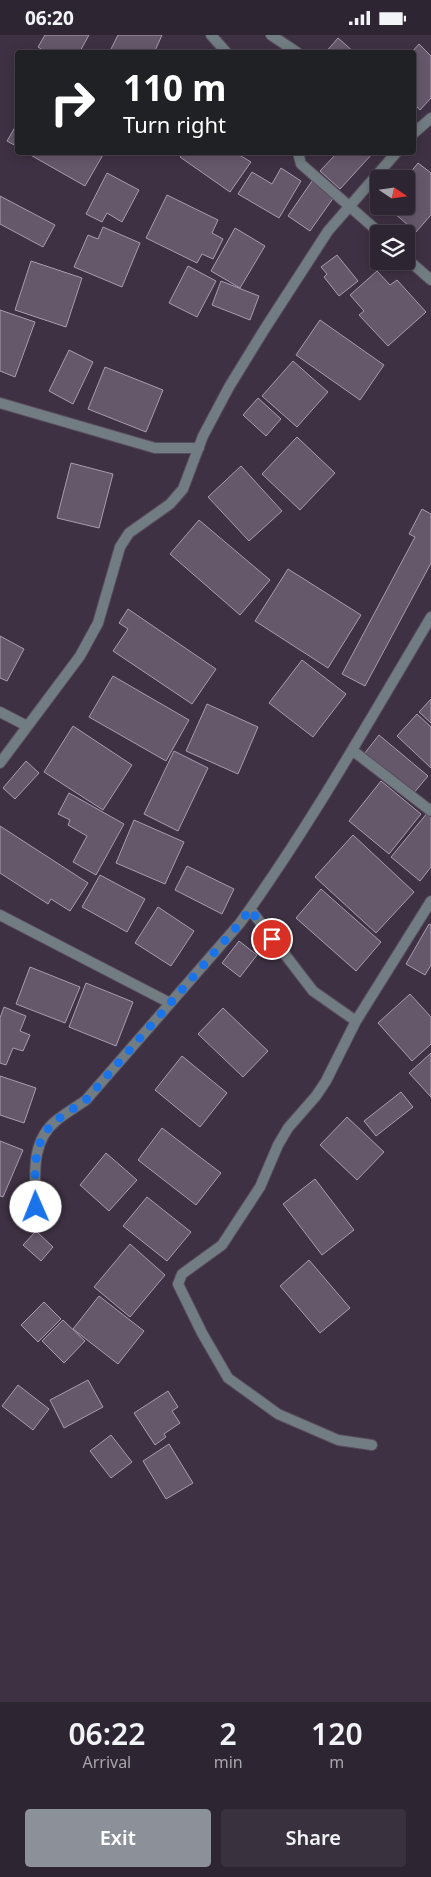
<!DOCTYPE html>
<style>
body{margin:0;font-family:"Noto Sans",sans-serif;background:#3a313e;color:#f1f3f6;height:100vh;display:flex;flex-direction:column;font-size:19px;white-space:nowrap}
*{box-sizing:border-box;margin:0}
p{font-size:16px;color:#a7a5ac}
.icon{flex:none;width:28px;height:28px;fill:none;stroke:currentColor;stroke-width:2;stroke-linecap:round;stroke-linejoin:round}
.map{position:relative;height:1667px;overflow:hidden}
.panel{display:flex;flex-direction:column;background:#2e2532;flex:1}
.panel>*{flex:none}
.banner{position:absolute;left:15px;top:15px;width:401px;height:105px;border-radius:5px;box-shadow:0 2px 12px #0003,0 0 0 1px #49424d;background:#202124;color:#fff;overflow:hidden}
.needle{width:32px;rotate:103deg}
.controls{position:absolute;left:370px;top:135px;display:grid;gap:10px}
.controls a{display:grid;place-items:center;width:45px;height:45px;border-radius:5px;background:#2e2532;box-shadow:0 2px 12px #0003,0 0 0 1px #49424d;font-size:25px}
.pin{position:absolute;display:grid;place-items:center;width:42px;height:42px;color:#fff;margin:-21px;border:2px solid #fff;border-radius:50%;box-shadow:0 1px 5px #0007}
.me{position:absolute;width:55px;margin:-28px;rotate:359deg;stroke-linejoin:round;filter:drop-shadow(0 0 4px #0008)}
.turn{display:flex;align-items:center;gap:18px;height:105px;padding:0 25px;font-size:22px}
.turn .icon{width:65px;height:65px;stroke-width:2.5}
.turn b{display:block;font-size:35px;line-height:42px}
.eta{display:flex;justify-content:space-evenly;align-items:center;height:85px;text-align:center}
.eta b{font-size:30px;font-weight:600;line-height:35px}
.button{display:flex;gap:10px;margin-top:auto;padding:10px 25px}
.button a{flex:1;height:58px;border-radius:5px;background:#8c9099;color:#fff;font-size:20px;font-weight:600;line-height:58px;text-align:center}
.button a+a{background:#3a313e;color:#f1f3f6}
.status{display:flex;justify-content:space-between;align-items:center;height:35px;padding:0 25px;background:#2e2532;direction:ltr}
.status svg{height:14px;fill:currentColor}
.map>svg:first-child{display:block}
.building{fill:#66586b;stroke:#aa9bb0}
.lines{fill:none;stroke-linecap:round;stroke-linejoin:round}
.street-casing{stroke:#5a4d5e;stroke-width:12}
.street{stroke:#717d82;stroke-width:10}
.route{stroke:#1a73e8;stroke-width:9;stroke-dasharray:0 16.2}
</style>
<div class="status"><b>06:20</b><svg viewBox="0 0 49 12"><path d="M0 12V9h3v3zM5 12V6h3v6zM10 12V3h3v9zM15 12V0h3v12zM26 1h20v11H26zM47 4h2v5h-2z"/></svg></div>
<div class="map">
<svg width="431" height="1667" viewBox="0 0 431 1667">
<rect width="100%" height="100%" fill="#3e3143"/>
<path class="building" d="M45,0H89L79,18H47L38,12Z
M118,0H162L154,18H109Z
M338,3L355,18H325Z
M419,9L431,21V63L420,75L414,69V18H411Z
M18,87V112L7,106Z
M27,118H104L85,151Z
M184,118H236L251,127L230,157L180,122Z
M337,118H373L340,154L320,136Z
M418,128L431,138V180L416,197L386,171H406V144H405Z
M281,133L301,146L279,183L238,159L252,137L272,149Z
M107,138L139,155L122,187L107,178L102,187L86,179Z
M312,146L334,162L310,196L288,181Z
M167,160L218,185L212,198L223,204L213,224L202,219L197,228L146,203Z
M0,161L55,190L43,212L0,189Z
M103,192L140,208L122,252L74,232L88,200L98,204Z
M235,193L265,211L240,253L211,236Z
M337,220L358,246L339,261L324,242L327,239L321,232Z
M31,226L82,243L66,292L15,275Z
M188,231L216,246L197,282L169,268Z
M377,236L390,250L397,245L426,277L388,311L359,280L364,276L350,260Z
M221,246L259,261L250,285L212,270Z
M0,275L35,287L15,342L0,336Z
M320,285L384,330L360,365L296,320Z
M69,315L93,327L73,369L49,356Z
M293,326L328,357L297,392L262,361Z
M105,332L163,355L146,397L88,374Z
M258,363L281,384L266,401L243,380Z
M297,402L335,438L300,475L262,439Z
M71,428L113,439L99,493L57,483Z
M241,431L282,476L249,506L208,462Z
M422,474L431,479V528L365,651L342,639L415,502L409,499Z
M199,485L270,545L240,580L170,519Z
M288,534L361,580L328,633L255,586Z
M128,574L216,634L192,669L113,616L128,594L119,588Z
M0,601L24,614L7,646L0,643Z
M302,625L346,659L313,702L269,668Z
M113,641L189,685L166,726L89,682Z
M431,664V688L419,677Z
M207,669L258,692L238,739L186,716Z
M417,679L431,692V733L397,701Z
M73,691L132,730L103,775L44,737Z
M379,700L428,741L413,759L364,719Z
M174,716L208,733L178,796L144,779Z
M26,726L39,738L15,764L3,753Z
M381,746L421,779L389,819L349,786Z
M69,758L124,789L96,840L73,827L87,801L68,790L70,785L58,779Z
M428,777L431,780V832L420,846L391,822Z
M134,785L184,807L165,849L116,828Z
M0,791L88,848L70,876L51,864L48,869L0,838Z
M353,800L414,857L376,898L315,842Z
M187,831L234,854L222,879L175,855Z
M100,840L145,864L127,897L82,872Z
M321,854L381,907L356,936L296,883Z
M158,872L194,896L171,931L135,908Z
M429,889L431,890V930L425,940L406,929Z
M239,906L257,920L240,942L222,928Z
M30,932L80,952L65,988L16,969Z
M86,948L133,967L116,1011L69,992Z
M410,959L431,982V1009L412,1026L378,988Z
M4,972L26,981L20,996L30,1000L23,1016L13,1013L6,1030L0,1028V983Z
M223,973L268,1016L243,1042L198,999Z
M431,1018V1062L409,1038Z
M182,1021L227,1058L200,1092L155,1055Z
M0,1041L36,1053L24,1088L0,1080Z
M401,1057L413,1072L376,1101L364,1086Z
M347,1082L384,1117L357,1145L320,1110Z
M162,1093L221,1138L196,1170L138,1125Z
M0,1106L23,1115L3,1162L0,1161Z
M106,1118L137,1145L109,1176L80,1150Z
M315,1144L354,1195L322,1220L283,1169Z
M147,1162L191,1197L167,1226L123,1191Z
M36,1196L53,1212L41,1226L23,1210Z
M130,1209L165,1240L130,1282L94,1252Z
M309,1225L350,1273L320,1298L280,1251Z
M99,1261L144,1296L118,1329L73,1294Z
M44,1267L61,1284L38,1307L21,1290Z
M63,1285L85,1306L64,1328L42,1306Z
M88,1345L103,1372L64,1393L50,1365Z
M18,1350L49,1374L33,1395L2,1371Z
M168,1356L178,1372L172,1376L180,1388L164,1399L166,1402L155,1410L134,1378Z
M111,1400L132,1427L111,1443L90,1416Z
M169,1409L193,1448L166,1464L143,1426Z"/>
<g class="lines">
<g class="street-casing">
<path id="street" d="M211,0L227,18
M271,0L298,18
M414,98L431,83
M298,118L301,129L381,199
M406,223L431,245
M0,368L155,413H199
M0,677L27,691
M352,715L431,776
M0,728L80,621L98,588L120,512L129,498L170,469L183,454L203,401L229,352L264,295L328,196L396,118
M250,874L313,956L356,986
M0,880L170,968
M36,1172C35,1141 30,1106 57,1085C66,1078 76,1072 86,1065L240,888C310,791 369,686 431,582
M372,1410L338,1405L278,1379L228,1343L202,1298L178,1249L182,1239L222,1210L260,1152L278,1110L288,1093L316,1061L326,1046L356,986L431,866"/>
</g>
<use href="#street" class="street"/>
</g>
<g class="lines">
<path class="route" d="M36,1172C35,1141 30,1106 57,1085C66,1078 76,1072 86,1065L240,888L250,874L272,904"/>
</g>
</svg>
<div class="controls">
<a><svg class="needle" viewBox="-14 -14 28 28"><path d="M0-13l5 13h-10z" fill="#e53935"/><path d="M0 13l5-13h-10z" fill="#a7a5ac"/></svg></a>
<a><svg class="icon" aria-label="layers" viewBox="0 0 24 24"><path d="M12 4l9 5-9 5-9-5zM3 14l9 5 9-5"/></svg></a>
</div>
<div class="pin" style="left:272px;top:904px;background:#d93025"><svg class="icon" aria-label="arrive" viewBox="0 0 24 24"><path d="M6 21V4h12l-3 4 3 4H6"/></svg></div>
<svg class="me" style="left:36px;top:1172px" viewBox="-20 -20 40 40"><circle r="19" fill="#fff"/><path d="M0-13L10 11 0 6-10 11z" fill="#1a73e8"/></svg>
<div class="banner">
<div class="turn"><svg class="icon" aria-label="right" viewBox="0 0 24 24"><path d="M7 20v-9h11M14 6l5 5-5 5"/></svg><div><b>110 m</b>Turn right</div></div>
</div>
</div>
<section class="panel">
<div class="eta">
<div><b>06:22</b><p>Arrival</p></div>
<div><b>2</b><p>min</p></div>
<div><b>120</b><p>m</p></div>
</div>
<div class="button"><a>Exit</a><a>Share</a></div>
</section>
